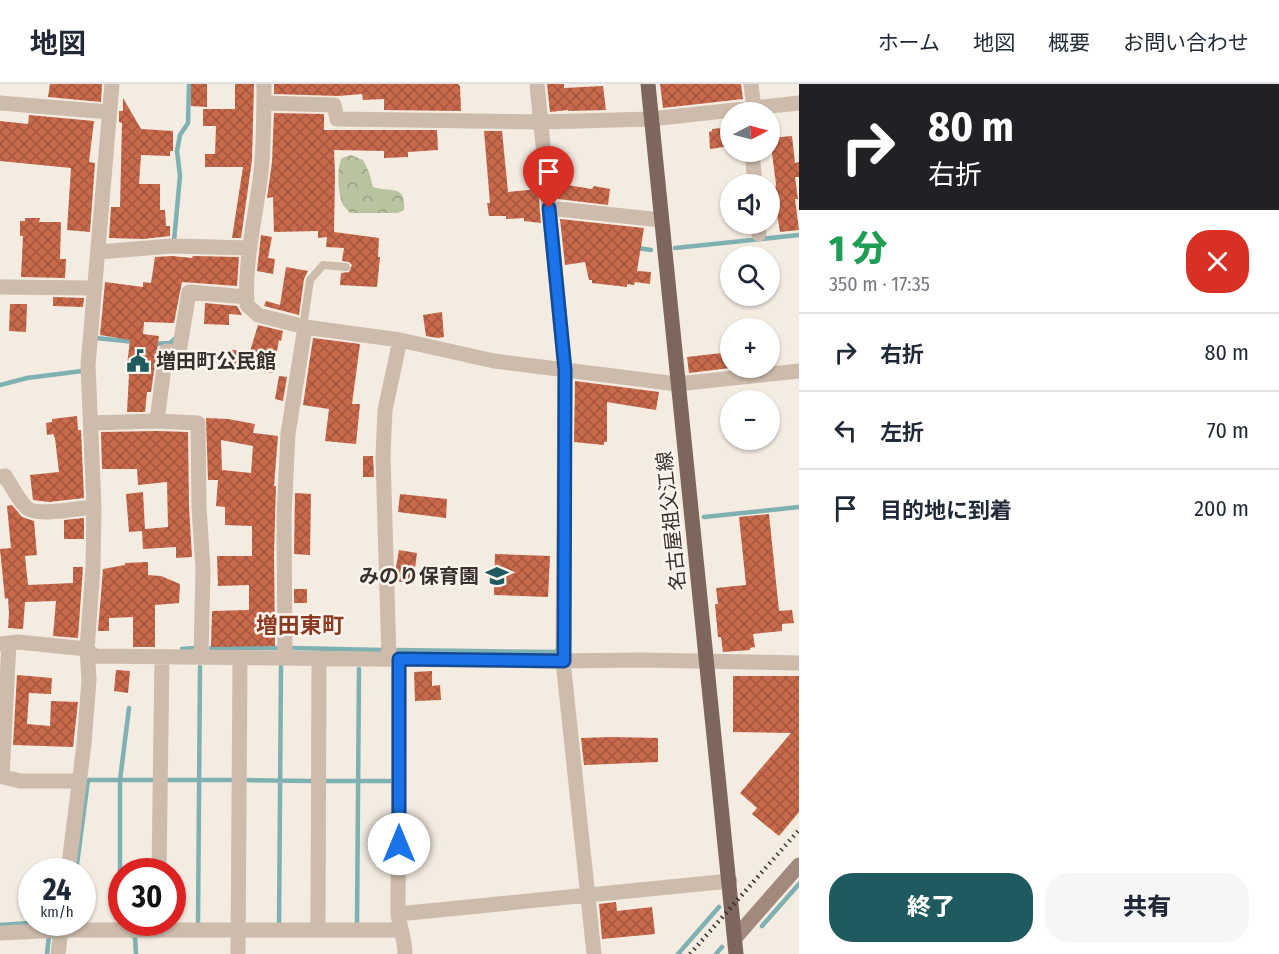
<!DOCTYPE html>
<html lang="ja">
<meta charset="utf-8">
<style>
body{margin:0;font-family:"Fira Sans Condensed","Noto Sans JP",sans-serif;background:#f6f6f7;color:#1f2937;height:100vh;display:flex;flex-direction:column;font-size:22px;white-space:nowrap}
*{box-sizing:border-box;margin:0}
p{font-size:20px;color:#747a83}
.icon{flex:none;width:33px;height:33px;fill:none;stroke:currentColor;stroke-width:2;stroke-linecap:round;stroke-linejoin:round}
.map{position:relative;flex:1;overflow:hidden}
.panel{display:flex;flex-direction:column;background:#fff;width:480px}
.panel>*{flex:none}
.hud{background:#202124;color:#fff;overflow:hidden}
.needle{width:39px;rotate:84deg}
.tools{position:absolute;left:720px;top:18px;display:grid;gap:12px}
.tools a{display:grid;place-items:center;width:60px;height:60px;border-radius:50%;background:#fff;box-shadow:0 2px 4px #0004;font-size:30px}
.speed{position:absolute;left:18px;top:774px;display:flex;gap:12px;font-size:30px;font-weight:700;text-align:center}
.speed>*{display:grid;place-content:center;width:78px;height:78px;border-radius:50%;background:#fff;box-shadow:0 2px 4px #0004;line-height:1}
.speed small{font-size:15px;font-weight:400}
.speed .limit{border:9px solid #d22;background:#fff;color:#111}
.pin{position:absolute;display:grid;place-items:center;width:51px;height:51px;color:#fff;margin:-62px -26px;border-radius:50% 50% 50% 0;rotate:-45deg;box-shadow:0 0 6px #0007}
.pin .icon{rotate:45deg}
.me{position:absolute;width:66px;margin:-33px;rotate:0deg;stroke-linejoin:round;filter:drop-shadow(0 0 4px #0008)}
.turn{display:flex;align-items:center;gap:21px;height:126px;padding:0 30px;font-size:27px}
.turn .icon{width:78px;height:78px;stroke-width:2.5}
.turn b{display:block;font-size:42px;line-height:51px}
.round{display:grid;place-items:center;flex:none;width:63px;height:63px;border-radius:24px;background:#f6f6f7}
.overview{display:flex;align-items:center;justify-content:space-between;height:102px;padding:0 30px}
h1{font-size:36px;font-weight:800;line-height:45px;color:#1e9e55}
.primary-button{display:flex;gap:12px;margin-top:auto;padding:12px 30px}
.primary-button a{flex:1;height:69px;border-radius:24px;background:#1f5a5e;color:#fff;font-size:24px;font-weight:800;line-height:69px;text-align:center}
.primary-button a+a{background:#f6f6f7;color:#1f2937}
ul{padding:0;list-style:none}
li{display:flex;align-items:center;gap:18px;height:78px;padding:0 30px;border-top:2px solid #e0e1e3}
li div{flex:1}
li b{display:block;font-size:22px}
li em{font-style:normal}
header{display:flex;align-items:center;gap:36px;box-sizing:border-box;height:84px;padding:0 30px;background:#fff;border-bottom:2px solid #e0e1e3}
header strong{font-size:28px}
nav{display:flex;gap:33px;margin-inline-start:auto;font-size:21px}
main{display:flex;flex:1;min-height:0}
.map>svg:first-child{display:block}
.forest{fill:url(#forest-crowns)}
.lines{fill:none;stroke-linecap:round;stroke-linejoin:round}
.stream{stroke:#7fb0b2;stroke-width:4.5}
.building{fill:url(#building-cross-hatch);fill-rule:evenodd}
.lane{stroke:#cdbbac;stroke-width:8}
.street{stroke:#cdbbac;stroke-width:15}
.secondary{stroke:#a18a7d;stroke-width:15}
.primary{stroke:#7d675c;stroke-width:15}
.rail{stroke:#3b302b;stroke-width:4.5;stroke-dasharray:1.5 4.5;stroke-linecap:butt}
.route-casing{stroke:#114b97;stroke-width:15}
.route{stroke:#1a73e8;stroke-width:10}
.labels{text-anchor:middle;stroke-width:5;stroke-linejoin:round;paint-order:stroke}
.poi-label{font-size:20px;font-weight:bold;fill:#3b302b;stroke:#fbf5ee;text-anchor:start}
.street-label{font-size:20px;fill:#3b302b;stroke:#fbf5ee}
.quarter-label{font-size:22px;font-weight:bold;fill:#8c3b22;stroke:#fbf5ee}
</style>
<header>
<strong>地図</strong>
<nav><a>ホーム</a><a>地図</a><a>概要</a><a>お問い合わせ</a></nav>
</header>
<main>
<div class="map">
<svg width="799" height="870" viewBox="0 0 799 870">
<defs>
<pattern id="forest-crowns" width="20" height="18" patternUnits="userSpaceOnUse" patternTransform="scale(1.5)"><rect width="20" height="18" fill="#b8c4a0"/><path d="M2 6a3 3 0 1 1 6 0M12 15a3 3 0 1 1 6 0" fill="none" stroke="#97a083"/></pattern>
<pattern id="building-cross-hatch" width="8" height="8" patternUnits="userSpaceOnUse" patternTransform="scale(1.5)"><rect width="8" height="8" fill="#c8694b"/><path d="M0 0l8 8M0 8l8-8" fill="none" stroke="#a4573f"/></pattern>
</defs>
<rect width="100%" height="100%" fill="#f4ebe1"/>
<path class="forest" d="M351,71L363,76L369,88L373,103C391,109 406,99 404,126L398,129H350C348,126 345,124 343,121C338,110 336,84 342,74Z"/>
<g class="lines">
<path class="stream" d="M174,157L180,92L177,67L180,51L188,39L189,0
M637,164L651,166
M675,164L799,151
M96,254L135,258
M152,260L170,259L177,253
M0,301L27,294L82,287
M704,433L799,423
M211,564H279
M290,564L382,566
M182,565L195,564
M394,566L557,568V566
M166,696H232
M244,696L312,697
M325,697H393
M76,788L88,696H155
M0,841L44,838
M120,841V696L129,624
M198,842L200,583
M357,842L359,585
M762,842L799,800
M279,843L281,583
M132,852H135L136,870
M47,870L49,852
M678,870L719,823
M716,870L722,863"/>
</g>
<path class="building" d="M50,0H102L101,18L48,13Z
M191,0H207V23L191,22Z
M235,0H254L252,76L241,154H232L243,83H205V70H215L216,42H203V25H235Z
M274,0H458L460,2L461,27L384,26V15L363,16L362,10L338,12L274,10Z
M547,0H564V4L603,2L606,26L568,27V26L550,28Z
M660,0H741L743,15L663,24Z
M123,14L141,45L173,47V67H170V72L141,71L139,100H160V126H165L166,142H170V152L143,155L109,154L111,123H120L122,39L119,38V27H123Z
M274,29L324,30V46H437L438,66L408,68V73L384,74V67L334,66L335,90L334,148L379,154L378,173H380L377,203L340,201L341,189L349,188L352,181L349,178L342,177L344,164L326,163L327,153L318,154V147L274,148L273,113L267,114L272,78Z
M29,31L94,37L89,78L95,79L90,148L67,146L71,84L0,77V37L28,40Z
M730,43V62L710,65L709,48L712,47V45Z
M484,47H502L508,108L538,105L541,139L524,137V134L506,135V132H489L487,119H490Z
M792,52L795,79L799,78V93H795L798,115H795L799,146L780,148L773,107H775L776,100L770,54Z
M561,100L592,105L594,102L610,105L608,121L558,115L557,103H560Z
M25,134H40L39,138H61L60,175H66L65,194L21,193L23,152H20V137H25Z
M560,135L644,144L637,187L651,188L650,200L635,198L634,201L627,200V203L592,199V196H589L585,178L565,181Z
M261,151L272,153L268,174L275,175L273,190L257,187Z
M172,172L192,174L193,172L239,173L237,202L182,198L174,239L144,238L143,250L159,252L151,308H147L145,328H127L129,290H126L130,256L100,251L105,198L143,203V198L151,199L155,173Z
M286,183L308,187L304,195L299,231L264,222L266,217L280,221Z
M53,213L84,214L83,223L53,222Z
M205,219L237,222L242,231L229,230V241L204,240Z
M10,220H27L26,248L9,247Z
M442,228L444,253L438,254L426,252L423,231Z
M258,241L283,247L281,257L279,256L273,289L245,284Z
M313,254L360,260L352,320H360L356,360L325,357L329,325L303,321Z
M228,265L241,267V280L226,278Z
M730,268V284L689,289L687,273Z
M279,292L287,293L283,317L275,315Z
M575,297L659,308L656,326L607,318V358H604V361L574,358Z
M77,332L78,346H81L84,414L49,418L33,416L30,391L59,388L55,354L53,350L47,351L46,339L52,338V335Z
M206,334L228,335L255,340L253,349L278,352L274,402H276L274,470L275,562L211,563L212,527L249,526V501L218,502L217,472H252V442L225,441V423L216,422L218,396H208ZM221,356L253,362L251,389L222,386Z
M157,347L188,348L189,423L192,473L176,474V463L143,465L142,447L129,448L126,410L143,408L145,445L168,443L167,398L138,401L137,385H102L101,348Z
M363,372H373L374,393H363Z
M295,409L311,410L310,471L294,470Z
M400,410L447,415L446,434L398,428Z
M12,421L22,433L34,437L37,471L25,472L28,501L73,499V483H83L78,554L53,552L56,517L25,518L23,545L8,544L9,530L8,514L5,515L0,465L11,464L7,422Z
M769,430L779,527L792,526L794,539L782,540V547L753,550L755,563L750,564V566L723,568L721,553H718L715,520H718L716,504L746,501L739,433Z
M84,434V455H64V436Z
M399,466L417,469L413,500L396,497V483Z
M495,470L550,472L548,513L494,511Z
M148,478V491L161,492L180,500L179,519L155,521V563H133V533L109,534V547H98L103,485L125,481V479Z
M294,505H307V519H294Z
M116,586L130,587L128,609L114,607Z
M432,587V602L440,601L441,616L415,617L414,588Z
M17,591L52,594L51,610L29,609L27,640L50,642L51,617L78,618L73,663L13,661Z
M733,592H799V728L779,752L752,730L757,724L740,709L791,649L733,648Z
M612,653L658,654V678L584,681L581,654Z
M616,818L617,827L652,823L655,850L602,855L599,820Z"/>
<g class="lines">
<path class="lane" d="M303,243L310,196L323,181L346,183"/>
<path class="street" d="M264,0C264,29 264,59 261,88C256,132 244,177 247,221L258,231L305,243L400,256L494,277L677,300L799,287
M537,0L565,286L563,577L594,870
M751,0L754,24
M0,19L109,28
M264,19L334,21L337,35L541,38L651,35L799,19
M752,68L755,100
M549,124L661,136
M758,140L759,150
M98,168L172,162L250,164
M0,203L95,204
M157,337L166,267L179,268L189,208L247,213
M91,339L157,337L198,339L199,423L203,485L201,573
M0,393L5,392C12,402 18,416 27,424C38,433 79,424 94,423
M0,560L18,558L87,565L94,572L554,577L641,576L799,579
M285,574L284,432L288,350L305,243
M389,575L383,372L385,326L400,256
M399,575L398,830C400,844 405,856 405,870
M0,692L20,697H79
M2,692L9,559
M68,788L84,660L89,596L87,565L93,483L94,423L88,281L112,0
M159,788L162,573
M398,830L730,797
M318,846L319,574
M0,849L61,846H401
M58,870L62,838
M238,870L240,574"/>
<path class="secondary" d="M735,854L799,781"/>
<path class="primary" d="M648,0L736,870"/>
<path class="rail" d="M690,870L799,746"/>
</g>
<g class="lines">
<g class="route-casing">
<path id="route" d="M399,760V575L564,577L565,286L549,124"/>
</g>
<use href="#route" class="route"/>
</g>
<defs>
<g id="civic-bare" transform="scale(1.8)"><path d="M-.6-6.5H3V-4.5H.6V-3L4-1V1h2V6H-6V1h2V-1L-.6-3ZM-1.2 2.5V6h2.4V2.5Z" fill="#1f5a5e" stroke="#fbf5ee" stroke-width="2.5" paint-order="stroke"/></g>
<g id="school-bare" transform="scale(1.8)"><path d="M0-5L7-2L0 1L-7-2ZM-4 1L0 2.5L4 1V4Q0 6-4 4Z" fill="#1f5a5e" stroke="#fbf5ee" stroke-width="2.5" paint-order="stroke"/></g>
</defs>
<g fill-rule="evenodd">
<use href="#civic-bare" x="138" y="277"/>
<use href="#school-bare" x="497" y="492"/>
</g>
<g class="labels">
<g class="poi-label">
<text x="156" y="284">増田町公民館</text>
<text x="479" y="499" text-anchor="end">みのり保育園</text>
</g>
<g class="street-label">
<text transform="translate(671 437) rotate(-96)" y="7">名古屋祖父江線</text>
</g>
<g class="quarter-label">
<text x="300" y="549">増田東町</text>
</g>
</g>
</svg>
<div class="tools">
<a><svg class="needle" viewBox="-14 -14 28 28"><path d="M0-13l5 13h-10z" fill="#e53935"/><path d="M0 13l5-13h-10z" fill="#747a83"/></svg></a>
<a><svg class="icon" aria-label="sound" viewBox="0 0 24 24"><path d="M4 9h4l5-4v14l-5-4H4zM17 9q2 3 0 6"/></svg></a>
<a><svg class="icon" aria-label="search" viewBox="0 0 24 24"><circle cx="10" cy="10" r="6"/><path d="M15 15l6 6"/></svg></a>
<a>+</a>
<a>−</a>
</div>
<div class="speed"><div>24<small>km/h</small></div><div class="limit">30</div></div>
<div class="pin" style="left:549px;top:124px;background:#d93025"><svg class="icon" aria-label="arrive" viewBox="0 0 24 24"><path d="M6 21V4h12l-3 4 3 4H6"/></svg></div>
<svg class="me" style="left:399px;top:760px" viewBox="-20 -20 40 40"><circle r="19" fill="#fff"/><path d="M0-13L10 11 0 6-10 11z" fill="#1a73e8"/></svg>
</div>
<section class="panel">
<div class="hud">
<div class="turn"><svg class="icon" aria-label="right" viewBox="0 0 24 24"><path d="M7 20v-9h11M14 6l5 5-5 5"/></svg><div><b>80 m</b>右折</div></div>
</div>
<div class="overview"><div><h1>1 分</h1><p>350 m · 17:35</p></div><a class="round" style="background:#d93025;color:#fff"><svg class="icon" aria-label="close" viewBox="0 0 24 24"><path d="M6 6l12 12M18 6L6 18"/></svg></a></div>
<ul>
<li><svg class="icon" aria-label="right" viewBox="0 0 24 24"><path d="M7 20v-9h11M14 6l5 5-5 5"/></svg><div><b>右折</b></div><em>80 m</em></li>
<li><svg class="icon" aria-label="left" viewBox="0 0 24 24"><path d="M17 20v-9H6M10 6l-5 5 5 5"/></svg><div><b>左折</b></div><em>70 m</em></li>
<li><svg class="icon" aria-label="arrive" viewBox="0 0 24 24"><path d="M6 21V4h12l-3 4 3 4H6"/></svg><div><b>目的地に到着</b></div><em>200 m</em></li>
</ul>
<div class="primary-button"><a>終了</a><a>共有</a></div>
</section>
</main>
